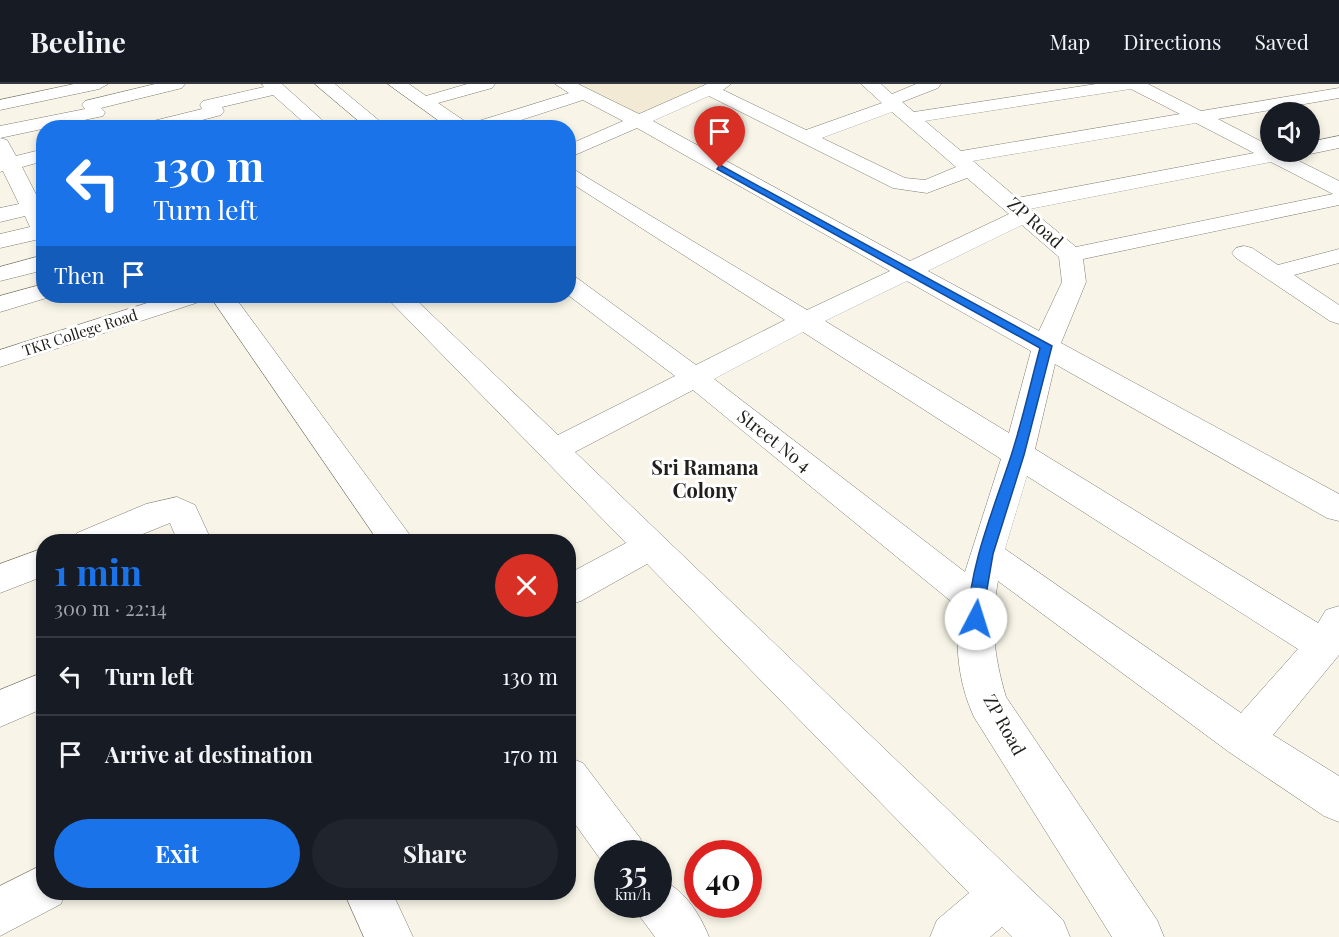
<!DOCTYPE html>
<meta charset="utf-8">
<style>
body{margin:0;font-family:"Playfair Display",serif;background:#20242c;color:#f1f3f6;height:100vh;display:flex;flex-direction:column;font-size:22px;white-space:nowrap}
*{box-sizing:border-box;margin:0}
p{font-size:20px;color:#9ea1a6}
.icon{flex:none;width:33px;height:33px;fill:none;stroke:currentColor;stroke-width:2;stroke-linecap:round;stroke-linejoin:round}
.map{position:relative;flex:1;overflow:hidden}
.panel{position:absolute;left:36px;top:450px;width:540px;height:366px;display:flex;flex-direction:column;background:#171b24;border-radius:24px;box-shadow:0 3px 9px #0003}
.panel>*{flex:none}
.hud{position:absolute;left:36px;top:36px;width:540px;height:183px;border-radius:24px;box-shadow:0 3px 9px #0003;background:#1a73e8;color:#fff;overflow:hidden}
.buttons{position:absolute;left:1260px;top:18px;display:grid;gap:12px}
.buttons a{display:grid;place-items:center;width:60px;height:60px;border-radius:50%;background:#171b24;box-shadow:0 3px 9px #0003;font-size:30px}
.speed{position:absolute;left:594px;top:756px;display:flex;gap:12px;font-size:30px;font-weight:700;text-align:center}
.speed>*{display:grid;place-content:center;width:78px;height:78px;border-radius:50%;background:#171b24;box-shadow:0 3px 9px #0003;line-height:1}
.speed small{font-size:15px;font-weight:400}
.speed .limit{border:9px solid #d22;background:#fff;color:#111}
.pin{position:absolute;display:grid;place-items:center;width:51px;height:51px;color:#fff;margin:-62px -26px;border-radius:50% 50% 50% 0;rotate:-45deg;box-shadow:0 0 6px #0007}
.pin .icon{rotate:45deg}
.me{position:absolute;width:66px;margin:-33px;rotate:5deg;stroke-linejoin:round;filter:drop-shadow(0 0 4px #0008)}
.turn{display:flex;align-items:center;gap:21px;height:126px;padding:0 18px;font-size:27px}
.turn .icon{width:78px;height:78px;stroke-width:2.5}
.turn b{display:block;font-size:42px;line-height:51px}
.then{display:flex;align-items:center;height:57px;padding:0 18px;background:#0003;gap:12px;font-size:22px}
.round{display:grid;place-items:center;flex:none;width:63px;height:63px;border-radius:32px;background:#20242c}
.summary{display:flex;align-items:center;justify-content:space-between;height:102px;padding:0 18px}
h1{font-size:36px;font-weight:700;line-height:45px;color:#1a73e8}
.primary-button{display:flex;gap:12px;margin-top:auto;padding:12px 18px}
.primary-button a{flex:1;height:69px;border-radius:36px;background:#1a73e8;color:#fff;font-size:24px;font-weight:700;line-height:69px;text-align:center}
.primary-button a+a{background:#20242c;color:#f1f3f6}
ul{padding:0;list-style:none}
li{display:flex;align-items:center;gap:18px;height:78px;padding:0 18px;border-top:2px solid #363941}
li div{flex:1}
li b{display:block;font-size:22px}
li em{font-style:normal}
header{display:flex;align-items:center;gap:36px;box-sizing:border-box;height:84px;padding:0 30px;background:#171b24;border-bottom:2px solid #363941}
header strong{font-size:28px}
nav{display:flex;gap:33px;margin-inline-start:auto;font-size:21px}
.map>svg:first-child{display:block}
.education{fill:#f3ead5}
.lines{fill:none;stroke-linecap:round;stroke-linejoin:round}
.minor-casing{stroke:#7f7c71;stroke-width:1}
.minor{fill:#fff;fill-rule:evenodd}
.route{fill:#1a73e8;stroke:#114b97;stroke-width:1.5}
.labels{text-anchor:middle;stroke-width:6;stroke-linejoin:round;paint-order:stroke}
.far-street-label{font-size:15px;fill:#22201c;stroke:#fff}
.street-label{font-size:18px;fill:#22201c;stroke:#fff}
.neighbourhood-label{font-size:20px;font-weight:bold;fill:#22201c;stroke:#fff}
</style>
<header>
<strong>Beeline</strong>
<nav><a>Map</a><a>Directions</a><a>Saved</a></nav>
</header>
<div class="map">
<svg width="1339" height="853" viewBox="0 0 1339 853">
<rect width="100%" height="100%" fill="#f8f5e8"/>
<path class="education" d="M575,0H705L638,31Z"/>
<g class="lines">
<g class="minor-casing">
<path id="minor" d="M74,0H108L99,5L0,26V16Z
M155,0H185L182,4L101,24L105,28L103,32L0,54V42L85,25L82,21L85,17Z
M262,0H282L331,44H310L273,11L222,23L224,27L221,31L172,44H139L141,40L202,25L200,21L203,17L264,3Z
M315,0H335L388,44H367Z
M388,0H409L426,12L467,0H495L492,4L438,19L469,40L569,9L555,0H578L639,30L707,0H731L723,6L806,46L882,19L861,0H881L892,10L916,0H941L938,4L902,18L914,28L1096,0H1148L1201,27L1339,4V14L1218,35L1270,62V68H1302L1299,72L1293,74L1339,97V121L1083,175L1086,198L1061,259L1339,410V437L1327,434L1055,280L1035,365L1318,539L1326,526L1339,522V571L1273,651L1339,692V738L1324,732L1229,668L998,497C990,540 994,572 1006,613L1157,836L1164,853H1112L974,633C957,596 956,562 958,523L693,306L575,368L1063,836L1070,853H1012L1002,843L990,853H930L937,836L969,809L647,480L581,517L568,521V490L626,459L385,212H412L558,351L675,292L568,211V192L577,194L696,281L785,236L568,97V82L807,226L890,187L637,44L568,74V61L623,37L583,16L496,44H449ZM1131,5L1180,30L961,67L925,37ZM709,12L893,104L927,109L967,94L1009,130L910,177L653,37ZM892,28L956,83L925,96L905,94L822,54ZM1196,39L1254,69L1017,114L973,77ZM1271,78L1333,110L1076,163L1030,125ZM1022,141L1059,173L1062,198L1039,247L928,187ZM907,197L1031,267L1009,349L825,237ZM803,248L1001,375L965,488L714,295ZM1027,392L1298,565L1241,629L1005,465Z
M1339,52V64L1310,70L1303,68H1310V58Z
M0,54L7,56L16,72L44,65V77L22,83L39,116L44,115V154L0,164V150L30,143L25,132L0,138V124L19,120L3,87L0,88Z
M1244,162L1252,164L1278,181L1339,165V179L1294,191L1339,221V240L1330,237L1236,174L1232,169L1236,164Z
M44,171V186L0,197V183Z
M44,200V212H53L0,228V212Z
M169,212H206L202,217L0,283V266Z
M210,212H234L415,458H379Z
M177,413L195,421L212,458H178L170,439L123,458H72L77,449L146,420Z
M44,464V492L0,509V480Z
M44,588V624L0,643V606Z
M568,673L583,679L640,754L647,770H608V786L568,730Z
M44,780V808H65L61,820L0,852V802Z
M658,794C683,804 699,828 709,853H655L641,834L636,820H658Z
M344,808H392L413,853H364Z"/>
</g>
<use href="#minor" class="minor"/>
</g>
<path class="route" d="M720,81L1052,262L1024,371L993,470L981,540L976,541L968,535C970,480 993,427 1010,375C1022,339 1030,301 1040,264L717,85Z"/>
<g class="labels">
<g class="far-street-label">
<text transform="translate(80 249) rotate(-18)" y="5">TKR College Road</text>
</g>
<g class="street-label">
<text transform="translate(1035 139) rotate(41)" y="6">ZP Road</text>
<text transform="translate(774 357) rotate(38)" y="6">Street No 4</text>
<text transform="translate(1004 641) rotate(61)" y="6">ZP Road</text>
</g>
<g class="neighbourhood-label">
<text x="705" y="391">Sri Ramana<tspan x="705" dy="23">Colony</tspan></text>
</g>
</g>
</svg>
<div class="buttons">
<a><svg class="icon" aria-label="sound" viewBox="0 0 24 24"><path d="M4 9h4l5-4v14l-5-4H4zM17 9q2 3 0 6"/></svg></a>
</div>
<div class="speed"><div>35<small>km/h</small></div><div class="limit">40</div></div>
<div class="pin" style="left:720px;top:84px;background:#d93025"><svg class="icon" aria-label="arrive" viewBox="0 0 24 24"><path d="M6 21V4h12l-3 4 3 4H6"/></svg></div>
<svg class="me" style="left:976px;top:535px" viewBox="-20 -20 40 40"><circle r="19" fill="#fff"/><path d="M0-13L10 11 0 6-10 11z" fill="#1a73e8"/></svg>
<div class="hud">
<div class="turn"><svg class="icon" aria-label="left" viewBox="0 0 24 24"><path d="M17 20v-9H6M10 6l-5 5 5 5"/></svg><div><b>130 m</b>Turn left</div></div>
<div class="then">Then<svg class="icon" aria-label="arrive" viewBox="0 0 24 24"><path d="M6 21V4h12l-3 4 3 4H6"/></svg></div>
</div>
<section class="panel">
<div class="summary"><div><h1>1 min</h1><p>300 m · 22:14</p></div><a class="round" style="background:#d93025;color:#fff"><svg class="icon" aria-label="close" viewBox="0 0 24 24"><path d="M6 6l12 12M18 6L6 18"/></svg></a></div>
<ul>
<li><svg class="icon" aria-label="left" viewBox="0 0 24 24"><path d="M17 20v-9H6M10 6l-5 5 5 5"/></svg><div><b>Turn left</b></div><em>130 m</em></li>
<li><svg class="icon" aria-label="arrive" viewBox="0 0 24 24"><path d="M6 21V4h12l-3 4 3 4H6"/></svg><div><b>Arrive at destination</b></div><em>170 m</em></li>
</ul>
<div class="primary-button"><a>Exit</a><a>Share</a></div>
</section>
</div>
